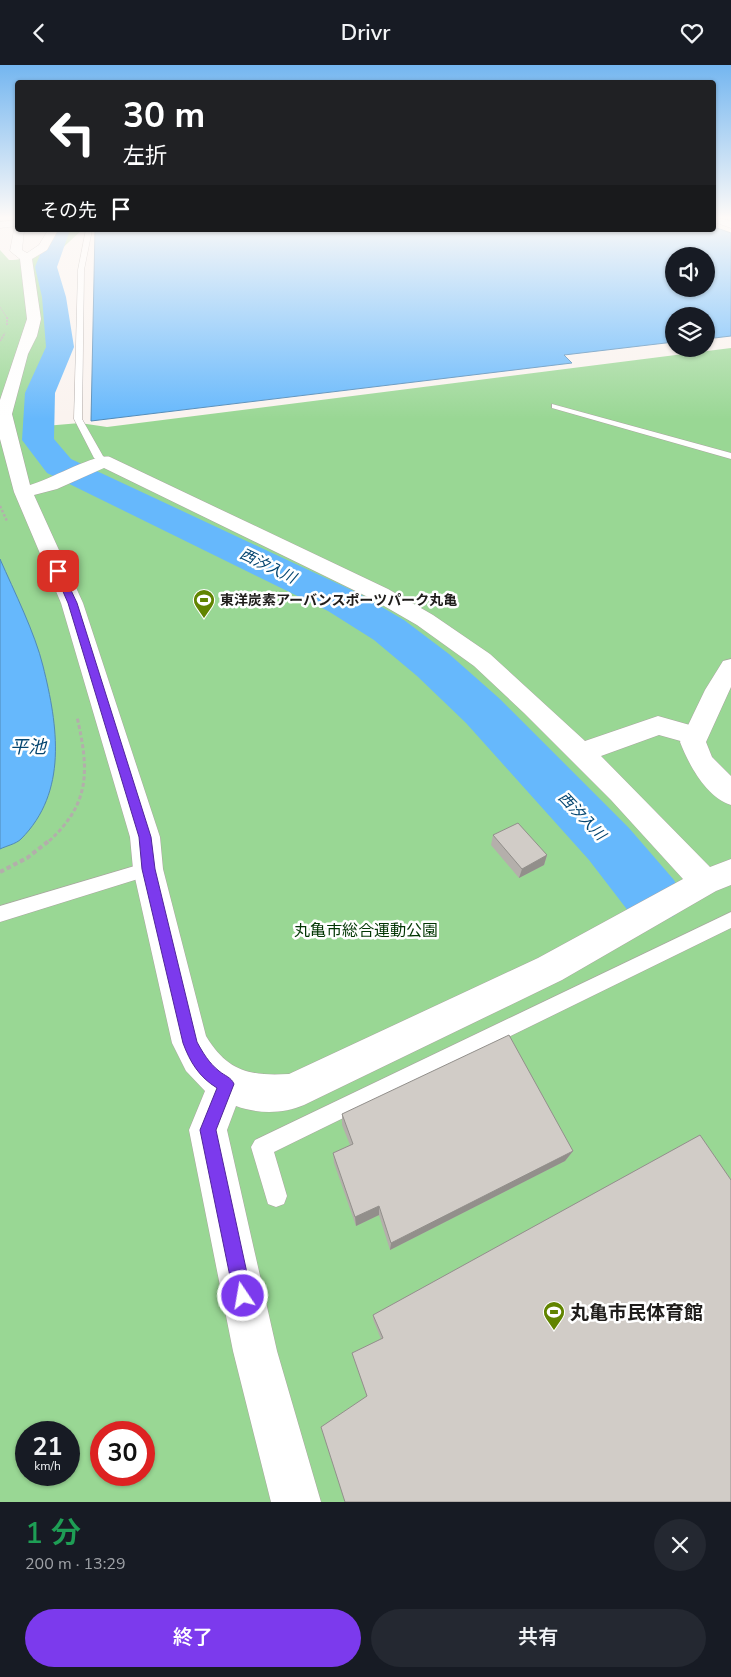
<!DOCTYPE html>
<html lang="ja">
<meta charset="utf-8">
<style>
body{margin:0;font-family:"Nunito Sans","Noto Sans JP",sans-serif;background:#242831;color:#f1f3f6;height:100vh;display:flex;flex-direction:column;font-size:19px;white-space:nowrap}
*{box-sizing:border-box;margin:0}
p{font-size:16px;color:#9ea1a6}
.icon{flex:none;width:28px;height:28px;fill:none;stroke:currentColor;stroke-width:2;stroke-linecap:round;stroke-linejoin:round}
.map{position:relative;height:1437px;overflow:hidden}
.drawer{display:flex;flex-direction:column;background:#171b24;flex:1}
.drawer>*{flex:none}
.top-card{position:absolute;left:15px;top:15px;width:701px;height:152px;border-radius:5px;box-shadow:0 1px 4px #0004;background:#202124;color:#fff;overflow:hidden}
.controls{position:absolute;left:665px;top:182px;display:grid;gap:10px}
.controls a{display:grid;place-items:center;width:50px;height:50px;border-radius:50%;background:#171b24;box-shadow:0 1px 4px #0004;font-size:25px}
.speed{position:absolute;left:15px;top:1356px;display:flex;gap:10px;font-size:25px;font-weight:700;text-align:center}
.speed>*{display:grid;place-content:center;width:65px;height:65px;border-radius:50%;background:#171b24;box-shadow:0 1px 4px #0004;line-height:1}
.speed small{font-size:12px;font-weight:400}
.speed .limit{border:8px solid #d22;background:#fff;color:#111}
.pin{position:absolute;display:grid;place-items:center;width:42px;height:42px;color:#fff;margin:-21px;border-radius:10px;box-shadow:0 2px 8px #0006}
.me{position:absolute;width:55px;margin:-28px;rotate:348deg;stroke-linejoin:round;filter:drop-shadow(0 0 4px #0008)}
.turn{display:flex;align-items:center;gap:18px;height:105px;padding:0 25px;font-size:22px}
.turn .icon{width:65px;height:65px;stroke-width:2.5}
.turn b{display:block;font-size:35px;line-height:42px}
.then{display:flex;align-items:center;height:48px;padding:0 25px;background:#0003;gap:10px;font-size:19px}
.round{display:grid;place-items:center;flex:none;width:52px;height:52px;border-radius:26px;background:#242831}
.summary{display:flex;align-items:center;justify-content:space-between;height:85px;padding:0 25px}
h1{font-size:30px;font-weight:600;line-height:38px;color:#1e9e55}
.cta{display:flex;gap:10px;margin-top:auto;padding:10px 25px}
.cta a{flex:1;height:58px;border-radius:30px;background:#7c3aed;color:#fff;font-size:20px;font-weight:600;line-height:58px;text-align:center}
.cta a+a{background:#242831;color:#f1f3f6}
header{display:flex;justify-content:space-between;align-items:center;height:65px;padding:0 25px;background:#171b24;font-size:22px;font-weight:600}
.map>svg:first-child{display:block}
.green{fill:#99d794;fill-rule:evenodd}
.water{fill:#66b8fc;stroke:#518ab8;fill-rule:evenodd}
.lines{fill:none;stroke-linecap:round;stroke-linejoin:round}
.river{fill:#66b8fc;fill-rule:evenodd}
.lane-casing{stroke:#aba4a1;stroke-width:1}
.street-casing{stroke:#aba4a1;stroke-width:1}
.secondary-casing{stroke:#aba4a1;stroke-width:1}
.path-far4{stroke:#b3aeab;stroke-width:1;stroke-dasharray:2 1;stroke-linecap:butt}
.path-far3{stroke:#b3aeab;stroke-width:2;stroke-dasharray:2 1;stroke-linecap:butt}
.path-far2{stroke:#b3aeab;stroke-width:2.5;stroke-dasharray:2.5 2;stroke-linecap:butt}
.path-far1{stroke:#b3aeab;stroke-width:3;stroke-dasharray:4 2.5;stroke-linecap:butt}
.path{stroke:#b3aeab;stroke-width:4;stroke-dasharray:4.5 3;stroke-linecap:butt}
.lane{fill:#fff;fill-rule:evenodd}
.street{fill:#fff;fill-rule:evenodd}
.secondary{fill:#fff;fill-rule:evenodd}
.wall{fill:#b4afab}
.shaded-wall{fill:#928f8b}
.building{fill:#d1ccc7;stroke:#928f8b}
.route{fill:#7c3aed;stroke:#51269a}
.labels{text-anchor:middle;stroke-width:5;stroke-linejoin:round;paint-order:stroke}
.far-poi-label{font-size:14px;font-weight:bold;fill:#1f1d1b;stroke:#fff;text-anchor:start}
.far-water-label{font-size:15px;font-style:italic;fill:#044570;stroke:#fff}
.park-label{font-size:16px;fill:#023603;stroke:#fff}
.water-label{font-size:18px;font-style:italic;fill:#044570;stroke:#fff}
.near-poi-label{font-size:19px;font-weight:bold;fill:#1f1d1b;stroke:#fff;text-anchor:start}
</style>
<header><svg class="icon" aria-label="back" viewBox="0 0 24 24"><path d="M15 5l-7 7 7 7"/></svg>Drivr<svg class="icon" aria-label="heart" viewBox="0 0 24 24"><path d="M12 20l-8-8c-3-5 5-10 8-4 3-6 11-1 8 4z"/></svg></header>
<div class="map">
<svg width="731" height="1437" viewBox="0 0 731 1437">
<rect width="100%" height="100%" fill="#faf3ef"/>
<path class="green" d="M49,165H82L44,200L51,283L45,298V361L80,358L107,362L731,283V1437H0V185L9,195C32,195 41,185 49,165ZM26,1368H69V1410H26ZM101,1368H144V1410H101Z"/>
<path class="water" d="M714,162L731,168V271L706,274V251H674V277L564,290L572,298L91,356L95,165H714ZM674,191H706V224H674Z
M0,494C14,526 35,568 43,601C58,661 68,727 21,774C16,779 6,781 0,784Z"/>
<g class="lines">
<path class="river" d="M50,165H70L57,202L66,232L74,282L55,328L54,374L71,394L358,528L404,555L449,589L500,634L629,763L674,815L683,833L674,851L653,859L632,851L589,795L466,658L417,611L374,575L328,546L47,408L22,375L25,328L46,282L42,232L35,202Z"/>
<g class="lane-casing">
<path id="lane" d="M86,165H92L84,205L82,354L103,391L109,396L104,399L94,393L74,354L78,205Z
M552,339L731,388V394L552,343Z
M148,797L154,799L156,804L154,809L0,857V841Z
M731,847V863L274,1087L287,1131L284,1139L276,1142L268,1139L251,1082L255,1075Z"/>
</g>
<g class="street-casing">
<path id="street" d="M714,152L731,156V163L714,157Z
M18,162V165H24L22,185L27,188L39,180L48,165H58L47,185L32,194L41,254L37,271L28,289L12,349L30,420C50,415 95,388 110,392L388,524L433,550L490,589L585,676L658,651L704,664L708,671L704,678L695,680L659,670L601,691L710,802L731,794V820L716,826L562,915L304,1040C283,1049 258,1049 236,1041L227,1065L277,1286L321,1437H271L233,1286L189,1065L205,1026L186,1006L172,978L133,804L130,772L61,538L14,427L0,374V335L27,254L20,194L10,186L14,165ZM104,403L372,534L417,560L474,601L524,648L611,735L683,814L538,893L289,1009C250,1011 228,1007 206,971L163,804L160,772L83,538L34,430L57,424Z"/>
</g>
<g class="secondary-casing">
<path id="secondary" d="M18,155V161L0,163V157Z
M731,594V622L706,677L712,692L731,711V740C706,732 689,700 680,677L705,625L723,596Z"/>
</g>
<path class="path-far4" d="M0,242L8,254"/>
<path class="path-far3" d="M7,252V260
M0,276L5,268"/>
<path class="path-far2" d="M0,441L7,456"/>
<path class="path-far1" d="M49,776C91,738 89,704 77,652"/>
<path class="path" d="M0,807L27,793L50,775"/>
<use href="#lane" class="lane"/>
<use href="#street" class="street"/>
<use href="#secondary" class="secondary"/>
</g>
<path class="wall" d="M493,770L547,790L544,800L519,813L491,780Z
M342,1049L573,1086L565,1096L390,1185L379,1150L356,1161L334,1098L333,1088L350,1080L342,1060Z
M700,1070L367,1332L352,1288L381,1274L373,1254V1250Z"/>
<path class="shaded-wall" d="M547,790L544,800L519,813L522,804Z
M573,1086L565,1096L390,1185L391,1178Z
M379,1141V1150L356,1161L355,1152Z"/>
<path class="building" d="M518,758L547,790L522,804L493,770Z
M509,970L573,1086L391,1178L379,1141L355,1152L333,1088L353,1079L342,1049Z
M700,1070L731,1115V1437H345L321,1362L367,1331L352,1288L383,1273L373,1250Z"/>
<linearGradient id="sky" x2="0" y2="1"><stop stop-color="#74b6f0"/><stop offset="0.43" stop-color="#fdfaf8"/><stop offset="1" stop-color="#fdfaf8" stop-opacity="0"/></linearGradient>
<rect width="731" height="354" fill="url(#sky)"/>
<path class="route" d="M55,504L62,506L77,538L151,772L155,804L197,977C203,988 209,998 219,1006C225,1011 231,1012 234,1019L216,1065L252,1231L249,1237L243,1240L237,1237L234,1231L200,1065L217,1023C199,1012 190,997 183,978L142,804L139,772L68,538L54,506Z"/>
<defs>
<g id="stadium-pin" transform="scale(1.125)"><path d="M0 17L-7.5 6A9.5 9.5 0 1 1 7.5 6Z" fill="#618400" stroke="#fff"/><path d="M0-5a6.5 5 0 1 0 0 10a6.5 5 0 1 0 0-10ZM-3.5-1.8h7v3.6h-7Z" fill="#fff"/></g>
</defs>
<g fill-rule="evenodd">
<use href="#stadium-pin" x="204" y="535"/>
<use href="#stadium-pin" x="554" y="1247"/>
</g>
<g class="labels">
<g class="far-poi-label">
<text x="220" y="540">東洋炭素アーバンスポーツパーク丸亀</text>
</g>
<g class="far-water-label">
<text transform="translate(268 501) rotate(26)" y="5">西汐入川</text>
<text transform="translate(582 751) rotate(46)" y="5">西汐入川</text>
</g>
<g class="park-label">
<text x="366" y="871">丸亀市総合運動公園</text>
</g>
<g class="water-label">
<text x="28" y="688">平池</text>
</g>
<g class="near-poi-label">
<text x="570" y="1254">丸亀市民体育館</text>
</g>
</g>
</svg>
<div class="controls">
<a><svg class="icon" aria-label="sound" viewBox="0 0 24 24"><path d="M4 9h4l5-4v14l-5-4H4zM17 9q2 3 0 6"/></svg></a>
<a><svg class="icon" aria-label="layers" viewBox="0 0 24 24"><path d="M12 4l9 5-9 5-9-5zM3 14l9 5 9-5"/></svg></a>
</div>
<div class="speed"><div>21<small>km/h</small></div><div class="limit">30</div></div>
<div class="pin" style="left:58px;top:506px;background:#d93025"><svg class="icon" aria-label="arrive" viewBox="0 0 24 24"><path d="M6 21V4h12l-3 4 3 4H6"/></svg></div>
<svg class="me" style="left:243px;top:1231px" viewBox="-20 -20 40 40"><circle r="17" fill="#7c3aed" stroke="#fff" stroke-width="3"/><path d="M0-11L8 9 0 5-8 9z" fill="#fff"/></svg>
<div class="top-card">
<div class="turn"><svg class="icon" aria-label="left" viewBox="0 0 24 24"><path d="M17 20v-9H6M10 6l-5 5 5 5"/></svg><div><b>30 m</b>左折</div></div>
<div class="then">その先<svg class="icon" aria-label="arrive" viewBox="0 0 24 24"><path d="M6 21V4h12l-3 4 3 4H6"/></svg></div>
</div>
</div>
<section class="drawer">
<div class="summary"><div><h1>1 分</h1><p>200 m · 13:29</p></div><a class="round"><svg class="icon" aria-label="close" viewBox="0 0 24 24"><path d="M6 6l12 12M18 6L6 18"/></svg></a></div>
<div class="cta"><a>終了</a><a>共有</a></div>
</section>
